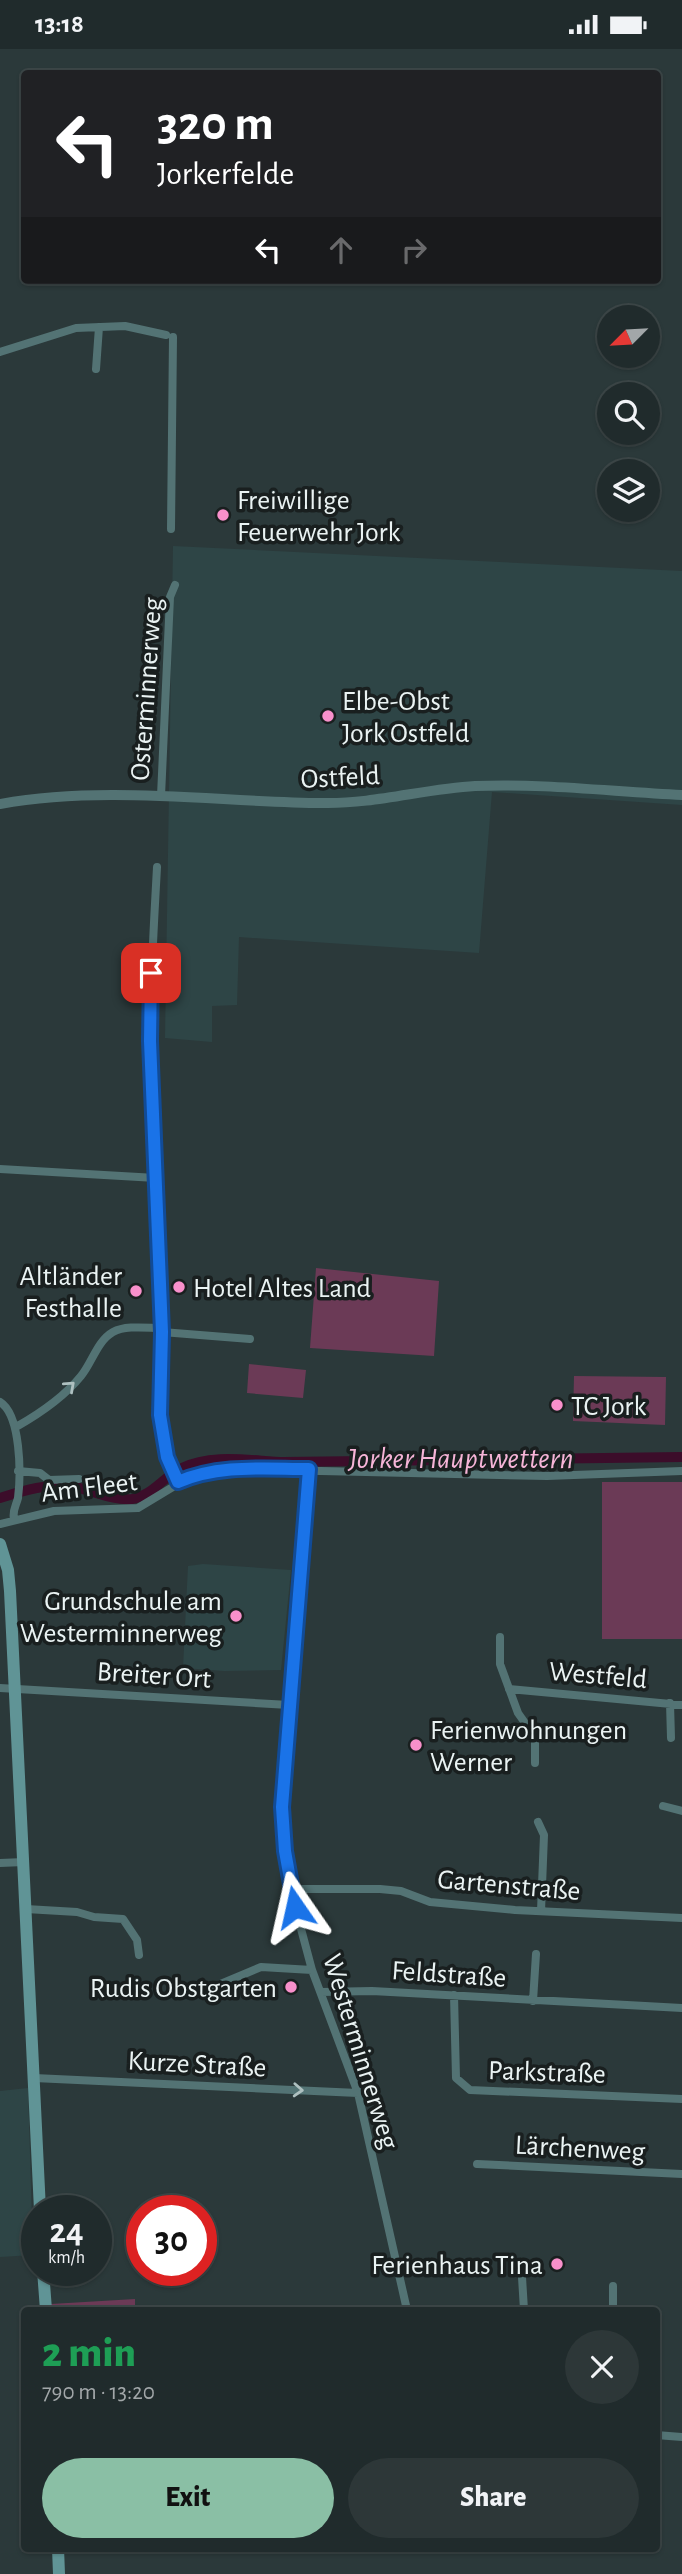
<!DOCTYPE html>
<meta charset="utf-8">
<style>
body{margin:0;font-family:"Alegreya Sans",sans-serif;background:#2d3738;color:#f1f3f6;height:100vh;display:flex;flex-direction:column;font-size:26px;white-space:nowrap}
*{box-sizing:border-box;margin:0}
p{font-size:23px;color:#a2a7a9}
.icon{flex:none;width:38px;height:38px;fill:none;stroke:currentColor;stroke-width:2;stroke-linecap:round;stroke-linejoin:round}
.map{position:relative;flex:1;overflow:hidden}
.drawer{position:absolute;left:21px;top:2258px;width:639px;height:245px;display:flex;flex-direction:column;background:#202b2c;border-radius:7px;box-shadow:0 2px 5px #0004,0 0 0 2px #3d4748}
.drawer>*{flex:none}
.top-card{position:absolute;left:21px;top:21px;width:640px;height:214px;border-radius:7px;box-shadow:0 2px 5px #0004,0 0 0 2px #3d4748;background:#202124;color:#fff;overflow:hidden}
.needle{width:46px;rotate:246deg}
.fabs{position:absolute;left:597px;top:256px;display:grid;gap:14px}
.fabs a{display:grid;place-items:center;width:63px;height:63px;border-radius:50%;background:#202b2c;box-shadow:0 2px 5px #0004,0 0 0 2px #3d4748;font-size:35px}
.speed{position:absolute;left:21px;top:2146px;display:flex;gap:14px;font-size:35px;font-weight:700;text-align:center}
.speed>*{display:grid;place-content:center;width:91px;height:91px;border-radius:50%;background:#202b2c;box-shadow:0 2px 5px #0004,0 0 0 2px #3d4748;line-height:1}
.speed small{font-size:18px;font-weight:400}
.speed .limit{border:10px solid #d22;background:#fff;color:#111}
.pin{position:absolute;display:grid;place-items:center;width:60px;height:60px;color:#fff;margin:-30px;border-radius:14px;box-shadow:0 4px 10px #0006}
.me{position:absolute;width:77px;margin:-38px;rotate:349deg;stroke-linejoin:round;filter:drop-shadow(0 0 5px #0008)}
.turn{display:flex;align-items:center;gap:24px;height:147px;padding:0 21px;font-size:32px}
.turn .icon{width:91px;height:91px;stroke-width:2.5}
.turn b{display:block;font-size:49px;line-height:60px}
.lanes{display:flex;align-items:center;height:66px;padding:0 21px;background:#0003;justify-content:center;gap:35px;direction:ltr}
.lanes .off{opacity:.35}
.round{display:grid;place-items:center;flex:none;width:74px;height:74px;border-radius:37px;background:#2d3738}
.summary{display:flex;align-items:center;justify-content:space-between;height:119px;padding:0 21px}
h1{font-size:42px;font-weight:800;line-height:52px;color:#1e9e55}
.action{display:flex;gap:14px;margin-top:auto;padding:14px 21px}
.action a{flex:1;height:80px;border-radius:42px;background:#8abfa5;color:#111;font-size:28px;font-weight:800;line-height:80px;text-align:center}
.action a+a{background:#2d3738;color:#f1f3f6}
.status{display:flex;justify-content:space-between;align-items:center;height:49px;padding:0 35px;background:#202b2c;direction:ltr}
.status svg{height:19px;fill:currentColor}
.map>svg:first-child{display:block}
.built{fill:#2e4546}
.green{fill:#6b3a56}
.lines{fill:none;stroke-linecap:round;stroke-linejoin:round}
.canal{stroke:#3c0d2a;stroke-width:10}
.minor{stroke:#537374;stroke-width:8}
.tertiary{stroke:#537374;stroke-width:10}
.secondary{stroke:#609496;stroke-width:12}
.oneway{stroke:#aec0c0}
.route-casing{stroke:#114b97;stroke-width:18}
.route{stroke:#1a73e8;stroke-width:12}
.poi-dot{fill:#f890cb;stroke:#191f1f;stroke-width:2.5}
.labels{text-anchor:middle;stroke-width:7;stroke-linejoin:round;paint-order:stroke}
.poi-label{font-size:28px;fill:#eaf3f3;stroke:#191f1f;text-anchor:start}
.street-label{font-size:28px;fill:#eaf3f3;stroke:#191f1f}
.water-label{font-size:30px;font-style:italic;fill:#f6b4d7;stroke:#191f1f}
</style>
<div class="status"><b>13:18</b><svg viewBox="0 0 49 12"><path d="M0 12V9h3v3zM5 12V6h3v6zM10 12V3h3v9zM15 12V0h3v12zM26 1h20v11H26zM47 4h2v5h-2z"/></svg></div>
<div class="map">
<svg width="682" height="2525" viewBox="0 0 682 2525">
<rect width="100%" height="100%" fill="#2b393a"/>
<path class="built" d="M173,497L682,522V756L492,743L479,904L239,888L237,956L212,957V993L165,989Z
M203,1515L291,1521L281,1621L224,1622L183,1619L188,1517Z
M28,2039L33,2206L0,2208V2042Z"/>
<path class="green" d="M316,1219L439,1232L434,1307L310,1299Z
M249,1315L306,1321L303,1349L247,1344Z
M574,1327L666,1328L665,1376L573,1372Z
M602,1433H682V1590H602Z
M135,2250V2261H51V2255Z"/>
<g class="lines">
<path class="canal" d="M0,1449C25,1441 48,1434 74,1438C93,1441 112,1452 132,1450C152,1447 164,1427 182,1419C212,1404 252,1412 284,1413L682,1408"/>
<path class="minor" d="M0,303L76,279L125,277L166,286
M96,320L99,278
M171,480L173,288
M161,747L170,548L175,536
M157,818C154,875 150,931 151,988C151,1085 158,1184 162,1281C164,1330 149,1389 178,1433
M0,1120L156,1129
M162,1283L250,1290
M0,1353C21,1366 21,1425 18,1449C16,1457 12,1462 14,1470
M16,1378C39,1365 64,1348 81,1327C92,1314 97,1292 113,1283C126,1276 147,1279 162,1279
M309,1420L283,1758L285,1802L300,1876L312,1921L358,2044L407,2261
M18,1422L40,1424L49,1431L79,1430
M0,1475L54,1462L138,1459L191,1427L227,1420L547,1427L682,1422
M500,1588V1615L518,1664L535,1688V1714
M0,1639L289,1656
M509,1640L682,1656
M670,1654L671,1689
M663,1757L682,1762
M538,1773L544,1786L541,1862
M0,1814L24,1813
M291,1840H380L401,1842L430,1853L515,1861L682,1869
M26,1860L77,1863L94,1868L123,1870L137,1891L139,1906
M211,1939L261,1918L312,1921
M321,1943L372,1942L682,1959
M454,1946L456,2029L470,2041L682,2050
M533,1952L536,1905
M34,2029L358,2044
M477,2115L682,2125
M522,2228L524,2261
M613,2237V2261
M656,2386L682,2388"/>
<path class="tertiary" d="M0,755C108,736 215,753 323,754C374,755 424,740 475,737C542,734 615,743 682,746"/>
<path class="secondary" d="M0,1495L8,1521L10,1542L40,2161
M43,2221L46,2261
M58,2499L59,2525"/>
</g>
<defs><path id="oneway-chevron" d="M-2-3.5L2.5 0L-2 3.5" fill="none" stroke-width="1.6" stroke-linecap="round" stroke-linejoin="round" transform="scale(1.75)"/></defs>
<g class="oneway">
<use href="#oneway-chevron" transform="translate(70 1337) rotate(-42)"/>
<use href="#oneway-chevron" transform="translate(298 2041) rotate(3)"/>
</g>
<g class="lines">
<g class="route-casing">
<path id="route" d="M151,924L150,992L162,1283L160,1366L167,1408L178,1433C219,1415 265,1420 309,1420L282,1758L285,1802L295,1858"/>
</g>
<use href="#route" class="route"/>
</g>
<g class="poi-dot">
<circle cx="223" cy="466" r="7"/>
<circle cx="328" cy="667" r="7"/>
<circle cx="179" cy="1238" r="7"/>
<circle cx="136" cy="1242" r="7"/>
<circle cx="557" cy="1356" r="7"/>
<circle cx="236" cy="1567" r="7"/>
<circle cx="416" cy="1696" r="7"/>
<circle cx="291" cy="1938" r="7"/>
<circle cx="557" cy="2215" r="7"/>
</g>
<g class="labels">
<g class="poi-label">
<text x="237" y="460">Freiwillige<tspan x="237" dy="32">Feuerwehr Jork</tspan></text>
<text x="342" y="661">Elbe-Obst<tspan x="342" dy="32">Jork Ostfeld</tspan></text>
<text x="122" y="1236" text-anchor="end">Altländer<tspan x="122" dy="32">Festhalle</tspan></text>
<text x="193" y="1248">Hotel Altes Land</text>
<text x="571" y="1366">TC Jork</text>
<text x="222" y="1561" text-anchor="end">Grundschule am<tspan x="222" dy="32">Westerminnerweg</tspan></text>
<text x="430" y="1690">Ferienwohnungen<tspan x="430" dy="32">Werner</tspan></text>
<text x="277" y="1948" text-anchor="end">Rudis Obstgarten</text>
<text x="543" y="2225" text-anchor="end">Ferienhaus Tina</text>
</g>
<g class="street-label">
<text transform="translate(145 640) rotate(-86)" y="10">Osterminnerweg</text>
<text transform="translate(340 727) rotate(-3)" y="10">Ostfeld</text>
<text transform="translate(89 1437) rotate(-7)" y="10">Am Fleet</text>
<text transform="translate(154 1625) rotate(4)" y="10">Breiter Ort</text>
<text transform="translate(598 1625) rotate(5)" y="10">Westfeld</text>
<text transform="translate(509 1835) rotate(5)" y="10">Gartenstraße</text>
<text transform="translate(449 1924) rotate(4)" y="10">Feldstraße</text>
<text transform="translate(362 2002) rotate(73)" y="10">Westerminnerweg</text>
<text transform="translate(197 2014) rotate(3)" y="10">Kurze Straße</text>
<text transform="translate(547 2022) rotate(2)" y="10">Parkstraße</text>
<text transform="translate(580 2098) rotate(3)" y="10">Lärchenweg</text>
</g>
<g class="water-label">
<text x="461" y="1419">Jorker Hauptwettern</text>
</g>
</g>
</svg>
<div class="fabs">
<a><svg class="needle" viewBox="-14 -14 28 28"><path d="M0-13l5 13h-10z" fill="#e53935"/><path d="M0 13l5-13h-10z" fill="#a2a7a9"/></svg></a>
<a><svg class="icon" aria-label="search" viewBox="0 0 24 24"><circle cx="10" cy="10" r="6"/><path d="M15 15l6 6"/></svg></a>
<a><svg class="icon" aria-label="layers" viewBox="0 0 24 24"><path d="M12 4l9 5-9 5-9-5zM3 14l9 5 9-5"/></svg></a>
</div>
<div class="speed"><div>24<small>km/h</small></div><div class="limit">30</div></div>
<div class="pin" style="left:151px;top:924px;background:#d93025"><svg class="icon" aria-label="arrive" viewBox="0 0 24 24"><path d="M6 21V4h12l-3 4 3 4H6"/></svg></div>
<svg class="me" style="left:295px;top:1858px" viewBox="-20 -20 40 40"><path d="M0-17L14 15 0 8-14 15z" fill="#1a73e8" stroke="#fff" stroke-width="4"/></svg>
<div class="top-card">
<div class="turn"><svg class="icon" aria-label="left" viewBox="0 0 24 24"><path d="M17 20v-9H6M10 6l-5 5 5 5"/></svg><div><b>320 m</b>Jorkerfelde</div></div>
<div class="lanes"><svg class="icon" aria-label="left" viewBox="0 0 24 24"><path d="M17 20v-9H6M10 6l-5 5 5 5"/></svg><svg class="icon off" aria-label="ahead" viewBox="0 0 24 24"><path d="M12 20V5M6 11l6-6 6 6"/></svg><svg class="icon off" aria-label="right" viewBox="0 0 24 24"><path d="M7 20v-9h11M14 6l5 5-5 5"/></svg></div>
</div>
<section class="drawer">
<div class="summary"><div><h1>2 min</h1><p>790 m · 13:20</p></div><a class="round"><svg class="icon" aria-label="close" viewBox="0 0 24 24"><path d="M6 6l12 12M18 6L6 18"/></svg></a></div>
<div class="action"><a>Exit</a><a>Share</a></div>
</section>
</div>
